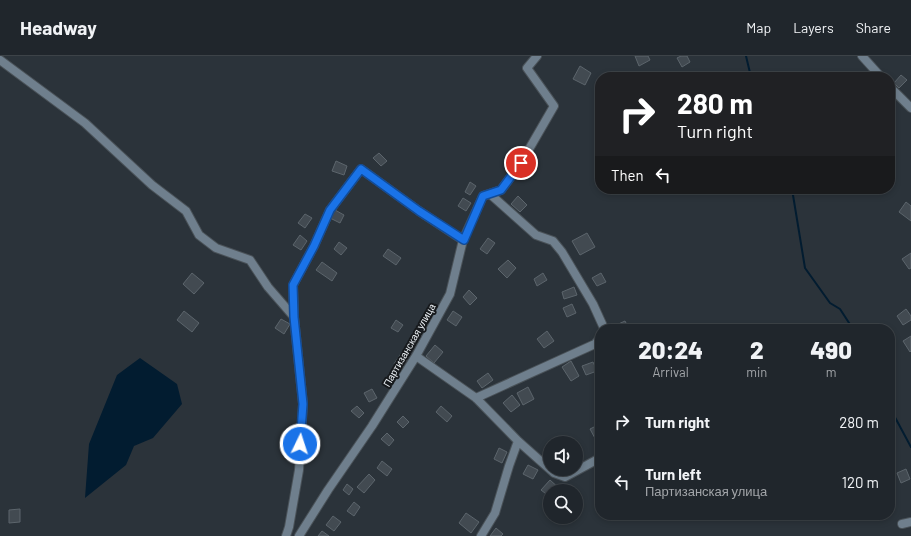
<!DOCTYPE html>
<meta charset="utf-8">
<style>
body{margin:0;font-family:Barlow,sans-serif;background:#282e34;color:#f1f3f6;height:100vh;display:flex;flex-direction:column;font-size:15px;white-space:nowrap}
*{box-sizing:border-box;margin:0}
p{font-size:13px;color:#a2a5a9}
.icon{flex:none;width:22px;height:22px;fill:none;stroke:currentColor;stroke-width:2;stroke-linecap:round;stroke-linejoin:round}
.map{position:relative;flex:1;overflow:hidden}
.panel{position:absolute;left:595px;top:268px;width:300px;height:196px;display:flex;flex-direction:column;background:#20262c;border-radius:16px;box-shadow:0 2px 6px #0003,0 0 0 1px #3d4348}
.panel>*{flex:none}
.hud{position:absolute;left:595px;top:16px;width:300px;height:122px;border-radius:16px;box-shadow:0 2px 6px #0003,0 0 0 1px #3d4348;background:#202124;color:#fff;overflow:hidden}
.fabs{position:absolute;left:543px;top:380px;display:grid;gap:8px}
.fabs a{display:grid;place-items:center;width:40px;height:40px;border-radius:50%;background:#20262c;box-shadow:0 2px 6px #0003,0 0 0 1px #3d4348;font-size:20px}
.pin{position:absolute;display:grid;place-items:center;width:34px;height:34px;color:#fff;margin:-17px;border:2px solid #fff;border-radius:50%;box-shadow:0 1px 4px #0007}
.me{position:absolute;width:44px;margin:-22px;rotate:4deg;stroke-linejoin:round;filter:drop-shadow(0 0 3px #0008)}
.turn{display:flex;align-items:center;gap:14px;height:84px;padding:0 16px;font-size:18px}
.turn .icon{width:52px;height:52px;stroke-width:2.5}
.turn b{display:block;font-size:28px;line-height:34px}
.then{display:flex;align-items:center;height:38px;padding:0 16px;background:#0003;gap:8px;font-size:15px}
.eta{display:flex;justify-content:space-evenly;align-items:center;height:68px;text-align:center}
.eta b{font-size:24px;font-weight:800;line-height:28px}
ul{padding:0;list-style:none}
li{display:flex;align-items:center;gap:12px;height:60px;padding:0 16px}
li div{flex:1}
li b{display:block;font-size:15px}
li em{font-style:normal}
header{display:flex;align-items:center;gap:24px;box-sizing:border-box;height:56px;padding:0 20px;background:#20262c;border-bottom:1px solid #3d4348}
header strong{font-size:19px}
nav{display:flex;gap:22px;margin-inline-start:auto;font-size:14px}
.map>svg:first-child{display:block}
.water{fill:#021c30}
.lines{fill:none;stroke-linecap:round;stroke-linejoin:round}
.stream{stroke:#021c30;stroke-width:2}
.building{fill:#424a51;stroke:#5c656c}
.minor-casing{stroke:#4a5258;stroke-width:10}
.minor{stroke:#6f7f8d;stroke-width:8}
.route-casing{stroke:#114b97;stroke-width:10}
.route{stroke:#1a73e8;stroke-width:7}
.labels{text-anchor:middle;stroke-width:4;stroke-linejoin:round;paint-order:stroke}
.street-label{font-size:10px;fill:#edf2f6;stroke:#171a1d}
</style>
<header>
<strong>Headway</strong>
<nav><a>Map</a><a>Layers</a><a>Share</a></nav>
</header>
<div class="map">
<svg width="911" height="480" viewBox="0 0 911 480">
<rect width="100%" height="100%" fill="#2b333a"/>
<path class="water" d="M140,302L177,328L182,348L153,382L134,390L126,409L85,442L89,388L117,319Z"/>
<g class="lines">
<path class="stream" d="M746,0L751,21
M792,133L805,212L830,247L840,253L853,273
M890,352L911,391"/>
</g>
<path class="building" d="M635,0H648L650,4L639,10Z
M681,0H687L690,6L682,11L677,2Z
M580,10L591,17L585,29L573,23Z
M901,19L907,24L899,32L894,27Z
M379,97L387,105L381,110L373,102Z
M336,105L347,110L344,119L332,115Z
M470,126L476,130L470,139L465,136Z
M518,140L527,149L520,156L511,148Z
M463,142L471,147L466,155L458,150Z
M906,146L911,150V165L899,156Z
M335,154L344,159L340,167L330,162Z
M305,158L312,162L305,172L298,167Z
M587,177L595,191L580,199L572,185Z
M300,179L307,185L301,194L293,189Z
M488,182L495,187L487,198L480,193Z
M339,186L347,192L341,199L334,193Z
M388,193L401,202L396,209L383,200Z
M911,197V212L909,213L902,203Z
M508,204L516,212L507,222L498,213Z
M322,206L337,217L332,225L316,214Z
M192,217L204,227L194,238L183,228Z
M543,217L547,224L537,230L534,223Z
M601,217L606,226L597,230L592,222Z
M574,231L577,239L564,243L562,236Z
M469,234L477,242L470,249L463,241Z
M572,248L576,257L567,261L563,252Z
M906,253L911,260V264L903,269L897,260Z
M184,255L199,267L192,276L177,264Z
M453,255L462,261L456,270L447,264Z
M281,263L290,268L284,278L275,272Z
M396,264L403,269L398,276L391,272Z
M625,265L629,273H615L614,270Z
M547,275L554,285L544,292L537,283Z
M911,280V295L910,296L903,285Z
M435,289L443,296L434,307L426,300Z
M402,296L409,300L402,312L394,308Z
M571,305L579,320L571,325L562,311Z
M593,306L597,315L586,319L582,310Z
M488,317L493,324L482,332L477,325Z
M528,331L534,343L523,349L517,337Z
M372,333L377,342L369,346L364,337Z
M512,339L520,349L511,356L503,347Z
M357,350L364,357L359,362L351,355Z
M441,350L452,360L447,366L436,356Z
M403,360L409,366L403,372L397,366Z
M600,368V385L597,386L590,373Z
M387,377L394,384L389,390L381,383Z
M576,387L581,398L576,400Z
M499,392L507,396L502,407L494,403Z
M382,405L392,413L387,420L377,412Z
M528,409L538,414L533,423L523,418Z
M906,413L910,423L901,427L897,417Z
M369,418L375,424L364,437L357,431Z
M550,424L560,433L558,435H550V441L541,434Z
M347,428L353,433L349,439L343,434Z
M600,435V445L597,446L595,436Z
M354,446L360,451L354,460L347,455Z
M20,453V466L9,467V454Z
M466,457L479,466L471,477L459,467Z
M333,460L341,466L334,475L326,469Z
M496,472L503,478L501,480H490Z
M322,475L329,480H318Z"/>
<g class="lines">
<g class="minor-casing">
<path id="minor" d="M862,0L881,21
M0,4L85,67L152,129L186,155L199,179L216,192L250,204L268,231L294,261
M890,31L911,52
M490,138L536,179L553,185L562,196L593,248L603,270L604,273
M416,300L476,342L518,385L554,417L565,421L600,402
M476,342L595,288L600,282
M902,468L911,466
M286,480L289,471L299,414L303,348L294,261L293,229L314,190L330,154L361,113L419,155L463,184
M299,480L328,434L372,370L416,300L450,238L463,184L483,140L501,134L521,107L554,50L527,12L537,0
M481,480L495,457L509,410L518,385"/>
</g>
<use href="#minor" class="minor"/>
</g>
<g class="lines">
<g class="route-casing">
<path id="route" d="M300,388L303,348L294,261L293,229L314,190L330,154L361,113L419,155L464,184L483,140L501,134L521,107"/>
</g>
<use href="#route" class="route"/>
</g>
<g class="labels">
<g class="street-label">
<text transform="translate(409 289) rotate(-60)" y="4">Партизанская улица</text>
</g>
</g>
</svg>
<div class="fabs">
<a><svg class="icon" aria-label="sound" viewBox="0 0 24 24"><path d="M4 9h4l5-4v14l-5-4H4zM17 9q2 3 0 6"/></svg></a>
<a><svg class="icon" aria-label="search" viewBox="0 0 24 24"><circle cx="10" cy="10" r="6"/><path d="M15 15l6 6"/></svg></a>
</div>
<div class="pin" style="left:521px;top:107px;background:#d93025"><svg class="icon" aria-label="arrive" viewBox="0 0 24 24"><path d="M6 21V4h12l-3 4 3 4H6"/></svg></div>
<svg class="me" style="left:300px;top:388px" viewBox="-20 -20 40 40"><circle r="17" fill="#1a73e8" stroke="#fff" stroke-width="3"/><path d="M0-11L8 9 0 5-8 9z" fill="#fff"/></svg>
<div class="hud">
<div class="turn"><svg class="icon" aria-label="right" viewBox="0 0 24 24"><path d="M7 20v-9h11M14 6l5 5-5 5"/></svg><div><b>280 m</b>Turn right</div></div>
<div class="then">Then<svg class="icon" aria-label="left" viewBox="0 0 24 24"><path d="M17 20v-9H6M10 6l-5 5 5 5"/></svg></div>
</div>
<section class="panel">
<div class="eta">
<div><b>20:24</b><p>Arrival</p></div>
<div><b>2</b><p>min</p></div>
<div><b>490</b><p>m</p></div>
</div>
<ul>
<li><svg class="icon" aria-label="right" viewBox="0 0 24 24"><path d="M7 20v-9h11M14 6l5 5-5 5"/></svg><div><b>Turn right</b></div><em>280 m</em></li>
<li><svg class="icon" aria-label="left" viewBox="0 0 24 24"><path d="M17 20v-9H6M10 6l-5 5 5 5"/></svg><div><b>Turn left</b><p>Партизанская улица</p></div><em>120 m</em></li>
</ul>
</section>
</div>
